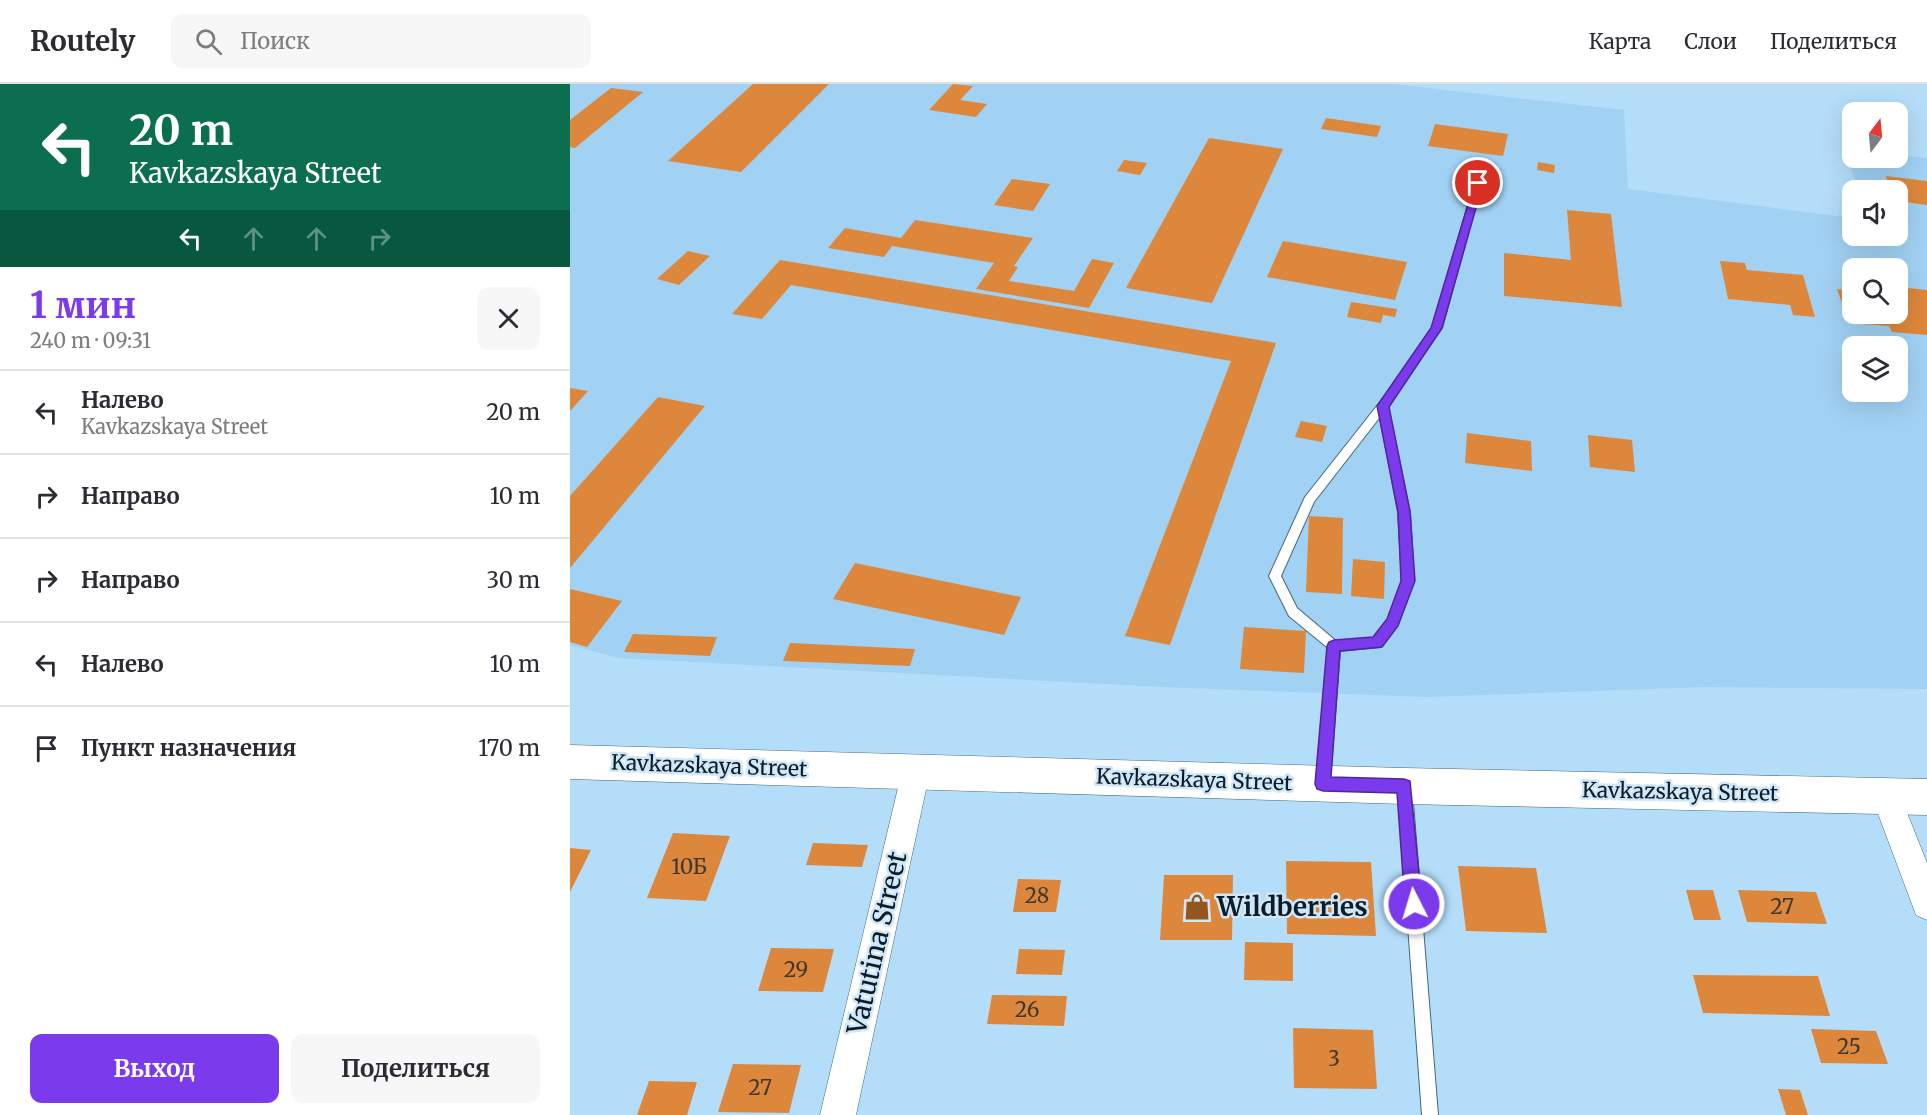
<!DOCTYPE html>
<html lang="ru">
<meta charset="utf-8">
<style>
body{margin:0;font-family:Merriweather,serif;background:#f7f7f7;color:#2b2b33;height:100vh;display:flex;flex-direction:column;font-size:22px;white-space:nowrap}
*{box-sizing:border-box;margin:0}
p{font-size:20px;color:#7c7c81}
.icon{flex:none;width:33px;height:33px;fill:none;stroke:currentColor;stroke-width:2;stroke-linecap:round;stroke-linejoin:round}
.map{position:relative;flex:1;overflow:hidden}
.details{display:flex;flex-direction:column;background:#fff;width:570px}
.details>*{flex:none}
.top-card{background:#0b6e4f;color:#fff;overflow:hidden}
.needle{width:39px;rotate:16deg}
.controls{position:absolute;left:1272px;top:18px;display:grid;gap:12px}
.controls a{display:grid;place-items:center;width:66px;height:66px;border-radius:12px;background:#fff;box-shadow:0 6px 24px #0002;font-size:30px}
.pin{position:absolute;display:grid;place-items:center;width:51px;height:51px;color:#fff;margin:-26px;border:3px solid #fff;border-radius:50%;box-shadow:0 2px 6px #0007}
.me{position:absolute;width:66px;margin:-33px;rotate:355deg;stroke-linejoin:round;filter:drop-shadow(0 0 4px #0008)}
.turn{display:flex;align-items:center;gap:21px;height:126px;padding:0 30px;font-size:27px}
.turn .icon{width:78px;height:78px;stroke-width:2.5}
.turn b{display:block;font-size:42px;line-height:51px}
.lanes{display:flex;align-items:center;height:57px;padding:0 30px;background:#0003;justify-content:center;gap:30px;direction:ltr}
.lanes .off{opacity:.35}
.round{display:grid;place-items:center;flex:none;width:63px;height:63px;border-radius:12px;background:#f7f7f7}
.overview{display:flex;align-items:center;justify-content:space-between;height:102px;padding:0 30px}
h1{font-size:36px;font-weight:700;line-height:45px;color:#7c3aed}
.action{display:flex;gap:12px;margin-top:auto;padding:12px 30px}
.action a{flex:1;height:69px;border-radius:12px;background:#7c3aed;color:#fff;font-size:24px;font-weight:700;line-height:69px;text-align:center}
.action a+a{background:#f7f7f7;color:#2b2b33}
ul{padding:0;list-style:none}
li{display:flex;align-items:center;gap:18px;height:84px;padding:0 30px;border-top:2px solid #e1e1e2}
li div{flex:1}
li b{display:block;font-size:22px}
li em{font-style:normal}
header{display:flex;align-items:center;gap:36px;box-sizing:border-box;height:84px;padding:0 30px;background:#fff;border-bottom:2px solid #e1e1e2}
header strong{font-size:28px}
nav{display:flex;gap:33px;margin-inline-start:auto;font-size:21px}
.search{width:420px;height:54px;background:#f7f7f7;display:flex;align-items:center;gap:15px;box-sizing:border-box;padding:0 21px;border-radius:12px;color:#7c7c81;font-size:22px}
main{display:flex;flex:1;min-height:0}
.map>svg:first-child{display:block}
.built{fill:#a1d1f3;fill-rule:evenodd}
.building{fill:#dd873c}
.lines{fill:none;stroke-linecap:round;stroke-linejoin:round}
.lane-casing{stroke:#41667f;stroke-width:2}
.street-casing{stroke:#41667f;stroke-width:1}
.secondary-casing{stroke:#41667f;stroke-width:1}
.lane{fill:#fff;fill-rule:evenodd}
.street{fill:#fff;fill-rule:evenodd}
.secondary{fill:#fff;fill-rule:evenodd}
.route{fill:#7c3aed;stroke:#51269a;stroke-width:1.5}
.labels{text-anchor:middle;stroke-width:5;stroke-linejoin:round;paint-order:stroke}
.street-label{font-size:21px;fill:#0d1d27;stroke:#cfe7f9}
.near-number-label{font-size:21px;fill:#41382c}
.near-poi-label{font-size:26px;font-weight:bold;fill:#0d1d27;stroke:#cfe7f9;text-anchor:start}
.near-street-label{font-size:26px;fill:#0d1d27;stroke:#cfe7f9}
</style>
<header>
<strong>Routely</strong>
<div class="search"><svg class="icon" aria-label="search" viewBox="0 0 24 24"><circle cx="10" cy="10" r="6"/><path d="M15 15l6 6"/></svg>Поиск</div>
<nav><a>Карта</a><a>Слои</a><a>Поделиться</a></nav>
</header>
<main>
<section class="details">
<div class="top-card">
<div class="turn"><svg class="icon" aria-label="left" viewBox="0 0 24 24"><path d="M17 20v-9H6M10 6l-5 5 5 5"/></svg><div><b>20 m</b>Kavkazskaya Street</div></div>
<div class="lanes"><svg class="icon" aria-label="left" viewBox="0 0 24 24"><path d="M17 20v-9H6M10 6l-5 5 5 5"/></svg><svg class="icon off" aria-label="ahead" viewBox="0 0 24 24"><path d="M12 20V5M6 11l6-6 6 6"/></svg><svg class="icon off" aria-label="ahead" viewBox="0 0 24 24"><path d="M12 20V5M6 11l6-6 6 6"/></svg><svg class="icon off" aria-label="right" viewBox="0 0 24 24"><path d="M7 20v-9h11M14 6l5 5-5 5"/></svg></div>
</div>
<div class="overview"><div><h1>1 мин</h1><p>240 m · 09:31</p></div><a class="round"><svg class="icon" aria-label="close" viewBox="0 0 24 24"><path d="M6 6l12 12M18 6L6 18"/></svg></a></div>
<ul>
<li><svg class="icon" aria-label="left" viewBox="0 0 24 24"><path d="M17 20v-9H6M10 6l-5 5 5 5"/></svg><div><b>Налево</b><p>Kavkazskaya Street</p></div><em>20 m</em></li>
<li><svg class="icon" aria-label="right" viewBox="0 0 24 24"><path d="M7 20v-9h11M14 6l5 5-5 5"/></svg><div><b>Направо</b></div><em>10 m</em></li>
<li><svg class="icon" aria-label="right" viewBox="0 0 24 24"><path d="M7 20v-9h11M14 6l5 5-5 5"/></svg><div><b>Направо</b></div><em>30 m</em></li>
<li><svg class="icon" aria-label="left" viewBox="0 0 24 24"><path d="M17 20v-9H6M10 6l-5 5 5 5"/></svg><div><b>Налево</b></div><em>10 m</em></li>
<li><svg class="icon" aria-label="arrive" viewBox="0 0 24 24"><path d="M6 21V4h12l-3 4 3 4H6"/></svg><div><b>Пункт назначения</b></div><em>170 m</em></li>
</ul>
<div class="action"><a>Выход</a><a>Поделиться</a></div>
</section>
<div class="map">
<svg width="1357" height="1031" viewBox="0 0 1357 1031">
<rect width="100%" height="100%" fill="#b3ddf9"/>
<path class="built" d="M0,0H822L1054,26L1058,105L1282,134V152H1328V106H1288L1275,65L1282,66V74H1328V71L1357,74V605L1134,603L855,613L592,603L49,574L0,561ZM1282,184H1328V230H1282ZM1282,262H1328V308H1282Z"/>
<path class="building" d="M183,0H259L171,88L98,77Z
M383,0L403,2L390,16L417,20L406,33L359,26Z
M41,4L73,8L5,64L0,63V36Z
M756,34L811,42L807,53L751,45Z
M865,40L938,50L933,72L858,62Z
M639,54L713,65L642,219L556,204Z
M554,76L577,79L570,91L547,87Z
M968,78L985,81L984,89L967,86Z
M1316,92L1357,97V121L1328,117V106H1320Z
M442,95L480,100L463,127L424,121Z
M997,126L1041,130L1052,223L934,212V169L1001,176Z
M345,136L463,154L444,182L448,183L439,197L504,207L522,175L544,179L519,224L406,205L424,179L322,162L314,173L258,164L275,144L331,154Z
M713,157L837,178L825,216L697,193Z
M118,167L140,172L109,201L87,195Z
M210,176L706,259L600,561L555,552L661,277L221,201L192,235L162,230Z
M1150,177L1175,179L1177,186L1233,191L1245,233L1223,231L1220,221L1158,215Z
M1328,203L1357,206V251L1322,248L1319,242L1279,239L1267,205L1282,207V230H1328Z
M781,218L827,225L825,233L813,231L811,239L777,233Z
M0,304L18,307L0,327Z
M88,313L135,322L0,484V412Z
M731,337L757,342L752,358L725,353Z
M897,349L961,357L962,387L895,379Z
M1018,351L1062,356L1065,388L1020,383Z
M739,432L773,434L772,510L736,508Z
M783,475L815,478L814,515L781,512Z
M285,479L451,513L434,551L263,515Z
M0,505L52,517L17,563L0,558Z
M674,543L736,547L734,589L670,585Z
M63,550L147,553L140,572L54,568Z
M220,559L345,565L340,582L213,577Z
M103,749L160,752L136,817L77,814Z
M243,759L298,761L292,783L236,781Z
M0,764L21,766L0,808Z
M716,777L801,778L806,852L717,850Z
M888,782L966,784L977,849L896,847Z
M594,791H663L662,856H590Z
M448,795L491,796L486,828H443Z
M1116,806H1143L1151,836H1124Z
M1168,806L1246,808L1257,840L1177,838Z
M675,858L723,859V897L674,896Z
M201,864L264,865L253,908L188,907Z
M449,865L495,866L492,891L446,890Z
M1123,891L1248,892L1260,932L1133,929Z
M422,911L497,912L494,942L417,940Z
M723,944L803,946L807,1005L724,1004Z
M1241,945L1306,947L1318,980L1251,979Z
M163,980L231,981L219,1029L148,1028Z
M79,997L127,998L117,1031H67Z
M1208,1005L1230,1006L1238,1031H1216Z"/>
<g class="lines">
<g class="lane-casing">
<path id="lane" d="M905,97L912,99L872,244L818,322L840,428L844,497L827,542L811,563L770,567L760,697L758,702L753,703L748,702L746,697L758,564L719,532L699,492L735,413L825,299L862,244ZM810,333L828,428L832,497L818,535L804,554L766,557L727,524L711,492L744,418Z
M835,699L840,701L842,706L868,1031H852L828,706L830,701Z"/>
</g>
<g class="street-casing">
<path id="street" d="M346,674L356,677L360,687L286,1031H250L332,687L336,677Z
M1316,697L1326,701L1357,779V836L1346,831L1301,711L1306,701Z"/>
</g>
<g class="secondary-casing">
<path id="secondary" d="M0,661L834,684L1357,695V731L834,720L0,695Z"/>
</g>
<use href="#lane" class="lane"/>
<use href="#street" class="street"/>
<use href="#secondary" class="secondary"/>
</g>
<path class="route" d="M905,97L913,99L872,244L819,323L840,428L845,497L828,542L812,563L770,567L761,693L834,695L840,697L852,820L850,826L844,828L838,826L835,820L827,709L753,707L747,705L745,700L757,562L759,558L764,556L803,553L817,535L831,497L828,428L807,322L861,244Z"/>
<defs>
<g id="shop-bare" transform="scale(2.07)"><path d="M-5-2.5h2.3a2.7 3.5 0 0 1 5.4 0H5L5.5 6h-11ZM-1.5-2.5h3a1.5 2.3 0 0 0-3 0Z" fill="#94561c" stroke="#cfe7f9" stroke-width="2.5" paint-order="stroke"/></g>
</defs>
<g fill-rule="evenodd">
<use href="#shop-bare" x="627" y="823"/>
</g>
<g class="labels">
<g class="street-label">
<text transform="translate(139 682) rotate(2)" y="7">Kavkazskaya Street</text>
<text transform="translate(624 696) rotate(2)" y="7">Kavkazskaya Street</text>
<text transform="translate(1110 708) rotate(1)" y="7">Kavkazskaya Street</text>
</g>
<g class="near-number-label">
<text x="119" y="790">10Б</text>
<text x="467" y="819">28</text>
<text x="1212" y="830">27</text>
<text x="226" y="893">29</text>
<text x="457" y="933">26</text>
<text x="1279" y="970">25</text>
<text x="764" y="982">3</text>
<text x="190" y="1011">27</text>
</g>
<g class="near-poi-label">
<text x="647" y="832">Wildberries</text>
</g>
<g class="near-street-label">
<text transform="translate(307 859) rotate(-77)" y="9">Vatutina Street</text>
</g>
</g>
</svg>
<div class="controls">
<a><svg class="needle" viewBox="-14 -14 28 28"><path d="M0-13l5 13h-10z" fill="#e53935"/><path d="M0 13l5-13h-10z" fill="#7c7c81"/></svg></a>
<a><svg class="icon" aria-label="sound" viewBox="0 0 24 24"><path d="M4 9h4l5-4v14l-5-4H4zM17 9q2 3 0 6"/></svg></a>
<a><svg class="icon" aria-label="search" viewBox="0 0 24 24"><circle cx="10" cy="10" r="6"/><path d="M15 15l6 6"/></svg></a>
<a><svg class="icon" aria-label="layers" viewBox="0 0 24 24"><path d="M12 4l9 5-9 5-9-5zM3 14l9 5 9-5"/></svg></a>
</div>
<div class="pin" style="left:908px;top:99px;background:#d93025"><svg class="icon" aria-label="arrive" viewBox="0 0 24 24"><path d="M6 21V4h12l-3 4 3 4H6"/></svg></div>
<svg class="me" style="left:844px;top:820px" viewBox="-20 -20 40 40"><circle r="17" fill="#7c3aed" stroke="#fff" stroke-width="3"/><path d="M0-11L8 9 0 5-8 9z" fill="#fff"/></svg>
</div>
</main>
